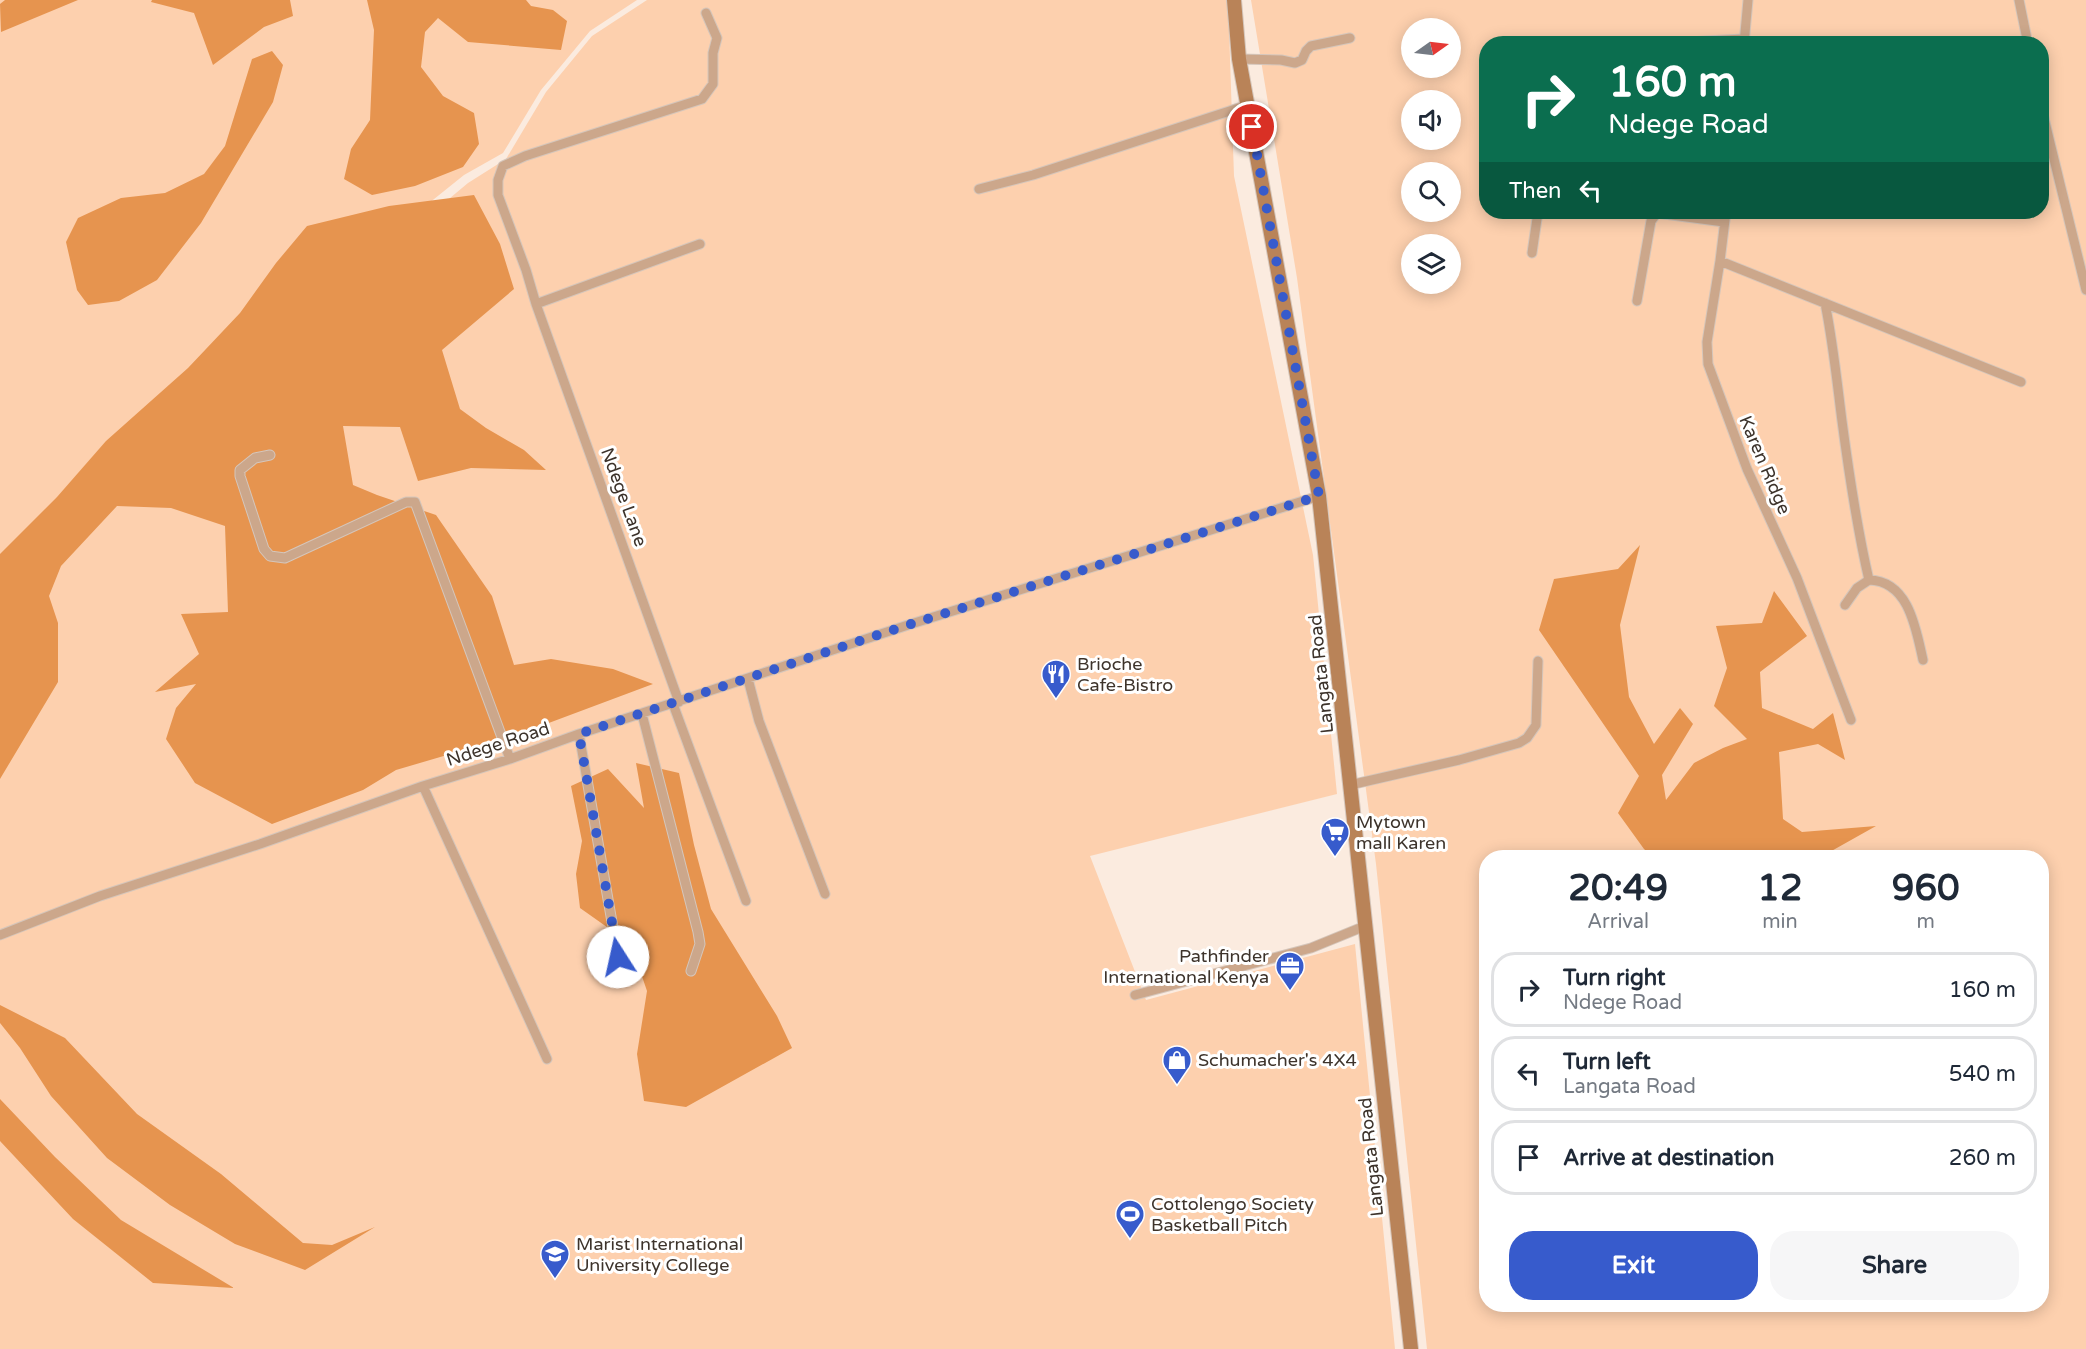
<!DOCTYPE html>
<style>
body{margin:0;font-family:"Varela Round",sans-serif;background:#f6f6f7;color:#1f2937;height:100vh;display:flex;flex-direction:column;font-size:22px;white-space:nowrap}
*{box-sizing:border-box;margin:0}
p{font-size:20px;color:#747a83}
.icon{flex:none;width:33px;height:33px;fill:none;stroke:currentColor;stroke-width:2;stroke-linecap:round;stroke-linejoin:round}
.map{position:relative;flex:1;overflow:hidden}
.side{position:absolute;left:1479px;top:850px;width:570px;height:462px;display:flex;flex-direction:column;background:#fff;border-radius:24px;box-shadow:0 3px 15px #0003}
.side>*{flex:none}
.guide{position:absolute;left:1479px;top:36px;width:570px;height:183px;border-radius:24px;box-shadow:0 3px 15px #0003;background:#0b6e4f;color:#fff;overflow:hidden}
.needle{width:39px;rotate:76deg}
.buttons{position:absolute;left:1401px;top:18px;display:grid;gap:12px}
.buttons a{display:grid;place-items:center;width:60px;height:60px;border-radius:50%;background:#fff;box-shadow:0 3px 15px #0003;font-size:30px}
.pin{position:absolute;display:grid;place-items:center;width:51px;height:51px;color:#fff;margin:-26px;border:3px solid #fff;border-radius:50%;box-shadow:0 2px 6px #0007}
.me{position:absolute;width:66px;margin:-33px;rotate:350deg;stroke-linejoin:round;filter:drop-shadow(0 0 4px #0008)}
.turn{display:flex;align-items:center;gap:21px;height:126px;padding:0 30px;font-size:27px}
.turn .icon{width:78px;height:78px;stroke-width:2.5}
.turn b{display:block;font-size:42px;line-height:51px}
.then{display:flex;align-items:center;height:57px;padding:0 30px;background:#0003;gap:12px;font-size:22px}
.eta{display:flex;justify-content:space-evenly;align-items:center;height:102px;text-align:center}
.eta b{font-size:36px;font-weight:700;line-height:42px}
.button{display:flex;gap:12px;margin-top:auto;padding:12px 30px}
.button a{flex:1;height:69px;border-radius:24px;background:#375bcc;color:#fff;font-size:24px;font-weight:700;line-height:69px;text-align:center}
.button a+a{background:#f6f6f7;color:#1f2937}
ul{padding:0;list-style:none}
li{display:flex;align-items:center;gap:18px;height:75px;margin:0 12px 9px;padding:0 18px;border:3px solid #e0e1e3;border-radius:24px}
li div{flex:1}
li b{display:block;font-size:22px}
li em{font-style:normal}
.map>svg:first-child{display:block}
.green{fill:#fdd0ae;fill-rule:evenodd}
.forest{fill:#e6944f}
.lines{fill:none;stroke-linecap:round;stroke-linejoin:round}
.minor-casing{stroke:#d5c6bb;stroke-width:11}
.secondary-casing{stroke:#d5c6bb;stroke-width:16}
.minor{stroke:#cca78b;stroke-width:9}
.secondary{stroke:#b98358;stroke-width:14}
.route{stroke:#375bcc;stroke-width:10;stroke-dasharray:0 18}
.labels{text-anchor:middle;stroke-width:6;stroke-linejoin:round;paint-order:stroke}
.street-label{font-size:18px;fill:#3d332b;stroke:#fff}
.poi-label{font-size:18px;fill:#3d332b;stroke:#fff;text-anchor:start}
</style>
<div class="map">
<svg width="2086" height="1349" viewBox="0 0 2086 1349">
<rect width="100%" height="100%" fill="#fbebdf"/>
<path class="green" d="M0,0H637L590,31L541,90L503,153L464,175L337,277L0,590Z
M647,0H1228L1234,176L1313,555L1337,794L1090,856L1146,1000L1355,944L1395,1349H0V597L128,467L468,183L506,159L546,92L592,36Z
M1251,0H2086V1349H1427L1376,864L1297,278ZM1412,28H1450V68H1412ZM1486,44H2042V212H1486ZM1412,100H1450V140H1412ZM1412,172H1450V212H1412ZM1412,244H1450V284H1412ZM1486,858H2042V1305H1486Z"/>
<path class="forest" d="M5,0H78L1,32L0,4Z
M152,0H290L293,16L264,27L213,65L194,13L151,2Z
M367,0H526L531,6L553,10L567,21L561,50L468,42L438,18L425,32L421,67L443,96L474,113L479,144L463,167L415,186L372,195L344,179L351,149L370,120L374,30Z
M272,51L283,65L273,102L201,223L157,280L119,301L88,305L77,290L66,242L78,218L121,198L165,193L204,174L225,146L252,59Z
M474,195L500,244L514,289L442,350L460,409L486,428L524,450L546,470L471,468L418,481L400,427L343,426L353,485L377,495L436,515L492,596L514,665L551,659L613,669L653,684L522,733L396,770L363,790L272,824L195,783L166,739L176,708L196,684L155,692L199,654L181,614L228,612L225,526L171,508L117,506L61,566L49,596L58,623V682L0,779V554L57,497L106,441L188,368L240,313L276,263L307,226L389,206Z
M1640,545L1620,625L1629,697L1654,744L1680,708L1693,724L1662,775L1666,800L1694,763L1723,748L1747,739L1714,706L1727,668L1716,626L1762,623L1774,591L1807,636L1760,672L1762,708L1813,729L1833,713L1845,760L1818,744L1779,752L1783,819L1802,832L1876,826L1819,858H1654L1644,849L1618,813L1639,776L1539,630L1554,579L1618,569Z
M636,763L679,773L694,845L711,909L777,1016L792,1048L686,1107L644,1101L637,1054L647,991L631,944L580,908L576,874L582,841L571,786L608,769L644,808Z
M0,1005L65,1038L137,1114L221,1174L303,1243L332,1245L375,1227L305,1270L235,1244L170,1205L107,1158L51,1096L20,1048L0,1023Z
M0,1099L55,1157L121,1220L234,1288L153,1283L73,1219L0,1141Z"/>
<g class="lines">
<g class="minor-casing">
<path id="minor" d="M2019,0L2028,44
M1650,44L1744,39
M1744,44L1748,0
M1239,59L1281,60L1295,63L1302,60L1306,51L1311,46L1350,38
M2042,110L2086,290
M979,189L1033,175L1248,105
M1726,212L1720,261L1707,342L1708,364L1747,469L1797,578L1851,720
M1532,253L1538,212
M1720,261L2021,382
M1637,301L1651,221L1657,213L1724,222
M1825,303C1833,342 1837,382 1842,421C1849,474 1857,528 1869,580L1857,588L1845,605
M536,304L700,244
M270,455L255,458L240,470V476L264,549L270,556L285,558L406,502H415L510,759
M1869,580C1909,581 1916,629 1923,660
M748,679L759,721L825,894
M679,702L536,304L526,270L498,195V180L503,166L525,156L702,99L713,84V53L717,38L706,13
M673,704L746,901
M642,714L698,932L700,944L691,971
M579,734L622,979
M1350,785L1459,760L1519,743L1527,738L1536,725L1538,661
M423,786L547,1059
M0,935L100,896L260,844L423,786L510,759L579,734L908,625L1319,496
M1135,995L1311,948L1365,926"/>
</g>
<g class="secondary-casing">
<path id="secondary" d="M1234,0L1239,59L1319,496L1411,1349"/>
</g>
<use href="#minor" class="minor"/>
<use href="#secondary" class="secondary"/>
</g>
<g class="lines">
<path class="route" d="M618,957L579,734L908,625L1319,496L1252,127"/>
</g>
<defs>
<g id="restaurant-pin" transform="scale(1.5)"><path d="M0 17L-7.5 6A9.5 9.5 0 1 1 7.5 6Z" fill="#375bcc" stroke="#fff"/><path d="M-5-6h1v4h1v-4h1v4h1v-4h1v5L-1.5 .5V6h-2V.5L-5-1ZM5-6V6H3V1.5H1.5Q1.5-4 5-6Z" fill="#fff"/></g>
<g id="supermarket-pin" transform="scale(1.5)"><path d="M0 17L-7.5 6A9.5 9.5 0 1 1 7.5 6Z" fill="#375bcc" stroke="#fff"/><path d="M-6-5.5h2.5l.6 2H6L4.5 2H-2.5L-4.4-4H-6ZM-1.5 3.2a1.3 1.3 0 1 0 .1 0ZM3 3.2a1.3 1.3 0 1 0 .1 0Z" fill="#fff"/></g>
<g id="office-pin" transform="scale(1.5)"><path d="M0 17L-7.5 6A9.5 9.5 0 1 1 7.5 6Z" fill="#375bcc" stroke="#fff"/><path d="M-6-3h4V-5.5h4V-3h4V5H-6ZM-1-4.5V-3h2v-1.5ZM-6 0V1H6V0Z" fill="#fff"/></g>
<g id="shop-pin" transform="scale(1.5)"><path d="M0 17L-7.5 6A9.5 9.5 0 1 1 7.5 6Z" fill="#375bcc" stroke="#fff"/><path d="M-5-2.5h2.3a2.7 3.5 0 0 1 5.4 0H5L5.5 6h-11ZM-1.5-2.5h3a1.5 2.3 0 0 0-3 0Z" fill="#fff"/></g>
<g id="stadium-pin" transform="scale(1.5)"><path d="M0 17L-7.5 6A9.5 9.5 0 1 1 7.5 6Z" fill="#375bcc" stroke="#fff"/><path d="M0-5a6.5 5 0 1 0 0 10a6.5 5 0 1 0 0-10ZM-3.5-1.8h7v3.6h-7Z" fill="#fff"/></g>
<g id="university-pin" transform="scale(1.5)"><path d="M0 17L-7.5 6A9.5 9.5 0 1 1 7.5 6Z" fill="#375bcc" stroke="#fff"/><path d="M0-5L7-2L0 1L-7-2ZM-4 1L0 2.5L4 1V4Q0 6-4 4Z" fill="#fff"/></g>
</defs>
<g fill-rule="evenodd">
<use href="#restaurant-pin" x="1056" y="674"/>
<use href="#supermarket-pin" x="1335" y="832"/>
<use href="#office-pin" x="1290" y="966"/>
<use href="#shop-pin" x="1177" y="1060"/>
<use href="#stadium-pin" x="1130" y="1214"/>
<use href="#university-pin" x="555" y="1254"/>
</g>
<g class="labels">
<g class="street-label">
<text transform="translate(1765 465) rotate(67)" y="6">Karen Ridge</text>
<text transform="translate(624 497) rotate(70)" y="6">Ndege Lane</text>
<text transform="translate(1321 674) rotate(-96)" y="6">Langata Road</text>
<text transform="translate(498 744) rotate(-18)" y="6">Ndege Road</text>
<text transform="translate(1371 1157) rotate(-96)" y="6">Langata Road</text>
</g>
<g class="poi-label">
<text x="1077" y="670">Brioche<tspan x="1077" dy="21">Cafe-Bistro</tspan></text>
<text x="1356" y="828">Mytown<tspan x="1356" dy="21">mall Karen</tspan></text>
<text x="1269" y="962" text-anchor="end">Pathfinder<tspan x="1269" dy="21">International Kenya</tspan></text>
<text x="1198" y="1066">Schumacher's 4X4</text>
<text x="1151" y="1210">Cottolengo Society<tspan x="1151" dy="21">Basketball Pitch</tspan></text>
<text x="576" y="1250">Marist International<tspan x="576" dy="21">University College</tspan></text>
</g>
</g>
</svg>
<div class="buttons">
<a><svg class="needle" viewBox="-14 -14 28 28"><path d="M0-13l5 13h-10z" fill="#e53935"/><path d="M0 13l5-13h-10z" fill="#747a83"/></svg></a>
<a><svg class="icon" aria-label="sound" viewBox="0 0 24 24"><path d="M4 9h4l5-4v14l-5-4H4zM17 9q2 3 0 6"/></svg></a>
<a><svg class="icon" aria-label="search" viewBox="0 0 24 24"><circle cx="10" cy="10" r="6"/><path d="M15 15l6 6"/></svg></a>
<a><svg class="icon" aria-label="layers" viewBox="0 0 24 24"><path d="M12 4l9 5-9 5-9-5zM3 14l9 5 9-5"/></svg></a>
</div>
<div class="pin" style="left:1252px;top:127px;background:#d93025"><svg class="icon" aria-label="arrive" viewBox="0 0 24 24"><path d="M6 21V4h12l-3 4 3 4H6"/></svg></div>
<svg class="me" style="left:618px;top:957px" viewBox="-20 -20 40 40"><circle r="19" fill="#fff"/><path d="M0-13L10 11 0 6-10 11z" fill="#375bcc"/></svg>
<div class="guide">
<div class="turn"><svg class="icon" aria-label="right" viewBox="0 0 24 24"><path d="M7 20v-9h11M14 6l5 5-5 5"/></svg><div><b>160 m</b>Ndege Road</div></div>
<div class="then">Then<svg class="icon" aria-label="left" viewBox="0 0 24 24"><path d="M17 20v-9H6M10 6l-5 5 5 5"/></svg></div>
</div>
<section class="side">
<div class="eta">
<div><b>20:49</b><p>Arrival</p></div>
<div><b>12</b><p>min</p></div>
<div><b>960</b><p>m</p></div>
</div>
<ul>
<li><svg class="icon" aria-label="right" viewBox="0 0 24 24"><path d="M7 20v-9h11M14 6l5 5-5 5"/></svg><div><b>Turn right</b><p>Ndege Road</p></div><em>160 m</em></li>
<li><svg class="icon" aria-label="left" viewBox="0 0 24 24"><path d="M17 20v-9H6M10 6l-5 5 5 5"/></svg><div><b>Turn left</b><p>Langata Road</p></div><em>540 m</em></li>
<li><svg class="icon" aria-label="arrive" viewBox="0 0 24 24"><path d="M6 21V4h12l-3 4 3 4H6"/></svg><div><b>Arrive at destination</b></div><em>260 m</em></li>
</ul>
<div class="button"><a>Exit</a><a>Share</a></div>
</section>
</div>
